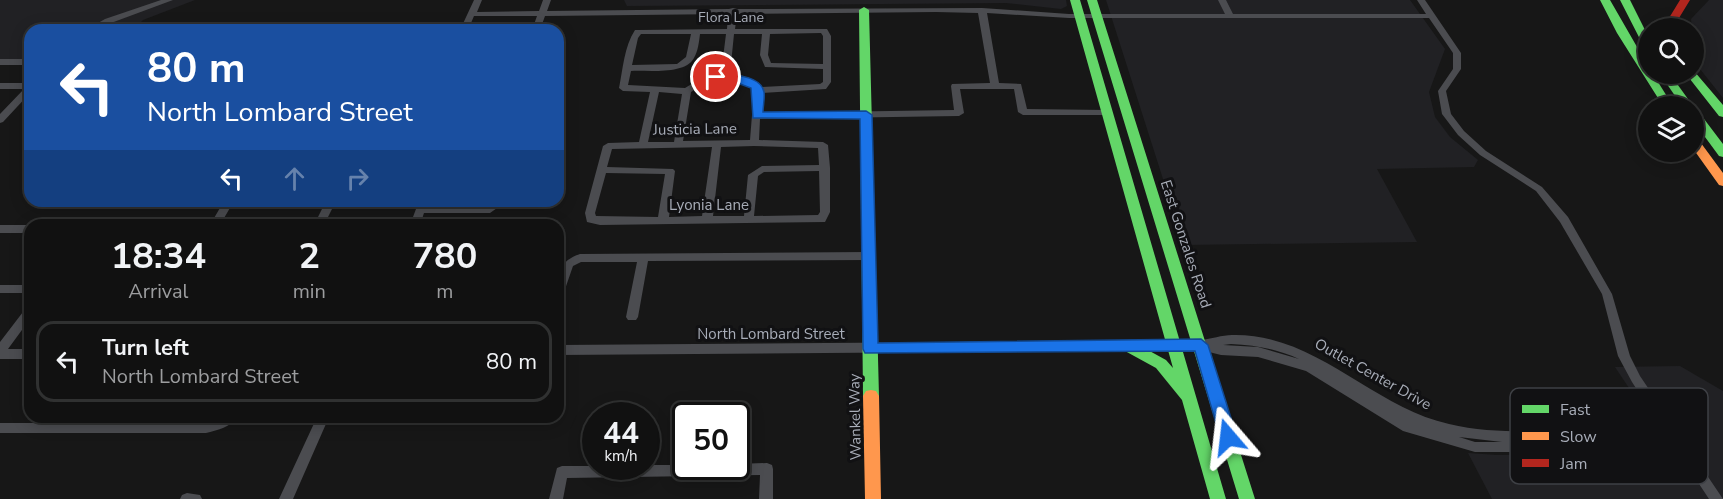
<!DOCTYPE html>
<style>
body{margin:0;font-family:"Nunito Sans",sans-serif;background:#1a1a1a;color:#f1f3f6;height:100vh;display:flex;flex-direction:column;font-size:22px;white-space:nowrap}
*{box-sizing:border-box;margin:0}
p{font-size:20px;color:#9c9d9f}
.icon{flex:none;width:33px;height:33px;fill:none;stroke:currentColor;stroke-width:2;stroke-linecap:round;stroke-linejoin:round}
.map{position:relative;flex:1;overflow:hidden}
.side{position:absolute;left:24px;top:219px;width:540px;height:204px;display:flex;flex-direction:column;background:#111;border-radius:18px;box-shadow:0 3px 15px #0003,0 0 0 2px #303131}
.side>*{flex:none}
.top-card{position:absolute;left:24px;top:24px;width:540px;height:183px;border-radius:18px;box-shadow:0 3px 15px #0003,0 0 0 2px #303131;background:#1a4fa0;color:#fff;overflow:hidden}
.buttons{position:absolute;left:1638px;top:18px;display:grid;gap:12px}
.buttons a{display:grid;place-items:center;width:66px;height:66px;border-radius:50%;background:#111;box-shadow:0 3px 15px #0003,0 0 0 2px #303131;font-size:30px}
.speed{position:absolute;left:582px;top:402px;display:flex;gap:12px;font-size:30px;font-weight:700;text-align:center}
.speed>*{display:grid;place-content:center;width:78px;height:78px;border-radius:50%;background:#111;box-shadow:0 3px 15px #0003,0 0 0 2px #303131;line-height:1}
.speed small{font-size:15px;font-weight:400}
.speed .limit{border:3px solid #111;border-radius:9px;background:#fff;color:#111}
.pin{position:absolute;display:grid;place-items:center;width:51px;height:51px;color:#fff;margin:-26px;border:3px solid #fff;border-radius:50%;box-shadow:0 2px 6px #0007}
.me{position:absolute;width:66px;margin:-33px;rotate:343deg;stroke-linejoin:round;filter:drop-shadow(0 0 4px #0008)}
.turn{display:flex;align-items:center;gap:21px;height:126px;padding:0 24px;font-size:27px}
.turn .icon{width:78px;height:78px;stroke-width:2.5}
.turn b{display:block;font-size:42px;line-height:51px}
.lanes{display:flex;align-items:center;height:57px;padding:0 24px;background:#0003;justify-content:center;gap:30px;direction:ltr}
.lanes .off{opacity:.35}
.eta{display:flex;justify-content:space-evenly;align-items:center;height:102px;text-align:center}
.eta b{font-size:36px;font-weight:700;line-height:42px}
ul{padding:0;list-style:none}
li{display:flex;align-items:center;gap:18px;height:81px;margin:0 12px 9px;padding:0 12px;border:3px solid #303131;border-radius:18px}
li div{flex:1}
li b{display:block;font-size:22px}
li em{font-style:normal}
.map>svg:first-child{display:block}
.built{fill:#212124}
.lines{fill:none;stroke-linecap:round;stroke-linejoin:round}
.street{fill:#4b4c50;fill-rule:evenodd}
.fast{fill:#63d668;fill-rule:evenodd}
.slow{fill:#ff974d;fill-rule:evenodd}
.jam{fill:#b3261e;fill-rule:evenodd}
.route{fill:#1a73e8;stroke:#114b97;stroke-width:1.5}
.labels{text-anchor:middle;stroke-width:6;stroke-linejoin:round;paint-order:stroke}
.far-street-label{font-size:14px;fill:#a8adb8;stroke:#111113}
.street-label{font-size:15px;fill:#a8adb8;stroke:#111113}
.key{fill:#111113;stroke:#3e4045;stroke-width:1.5}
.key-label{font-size:16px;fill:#a8adb8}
</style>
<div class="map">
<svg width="1723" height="499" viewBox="0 0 1723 499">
<rect width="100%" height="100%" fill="#171717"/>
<path class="built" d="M0,0H195L143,20L133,30H30V65H0Z
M624,0H1066L1067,6L1061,9L1006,3L627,6Z
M1106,0H1410L1445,49L1429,92L1435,117L1450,137L1478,160L1474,167L1377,169L1417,242L1184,245Z
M1709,0H1723V98L1700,69L1694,57L1691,19Z
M1680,366L1723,391V499H1492L1468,453L1497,455L1673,454L1615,367Z"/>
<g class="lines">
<path class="street" d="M161,0H173L111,23L96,30H86L105,19Z
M474,0H482L477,12L539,11L543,0H551L547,11L729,9L733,8L737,9L982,8L1069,14H1225L1218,0H1226L1233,14H1426L1417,0H1425L1461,53V69L1446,91L1451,114L1464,131L1486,151L1542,187L1568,217L1612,294L1630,356L1640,376L1723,499H1709L1678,452H1475L1403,431L1306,371L1258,357L1221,355L1201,350L558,355V345L1201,340C1211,339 1222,335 1232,335C1316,333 1372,407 1449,424C1485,433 1522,431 1558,431C1593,430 1628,430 1663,430L1632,382L1618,356L1602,294L1560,222L1536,191L1480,155L1458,135L1442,114L1438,91L1453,69V53L1429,18H1069L987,13L999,83L1021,84L1027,109L1107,110L1112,113L1110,115H1023L1018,112L1014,89H960L964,113L959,116L760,119L759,140L823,142L828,145L830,168V212L825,222L600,225L587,222L585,213L603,146L608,143L639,142L650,92L623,91L619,88C623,69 624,47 635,30H638L727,29L728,14L545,16L540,30H532L537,16H474L468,30H460ZM936,12L978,13L990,83L952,84L951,86L954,110L761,113L762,93L826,89L831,82V36L827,29H735L737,14ZM821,33L823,36V64L771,63L768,55L770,34ZM641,34H691L686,57L677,64L632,65L638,38ZM700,34H726L721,74L700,79L685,88L628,85L631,71C649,70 685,75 694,58C698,51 699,42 700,34ZM734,34H762L760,55L765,67L823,69V82L820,84L760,87C752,78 742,74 730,74ZM724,79C736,79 745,81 754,90L750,140L683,141L691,92L706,83ZM659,92L682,94L674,142H648ZM754,146L818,148L819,165L762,166L748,175L744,216H713L721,147ZM712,147L702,216L669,217L675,171L673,169L607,167L612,149ZM819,171L820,212L818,215L754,216L758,176L764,172ZM606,173L665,174L658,217L596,216L595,213ZM1231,344C1256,345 1276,349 1299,359L1258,347L1223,345ZM1459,437L1502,442H1475ZM1670,440L1671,442H1549Z
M0,59H30V65H0Z
M0,83H30V93L3,122L0,123V114L24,89H0Z
M224,201H234L220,225H210Z
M326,201H336L324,225H314Z
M419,201H429L427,206L488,205L495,201H507L490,213H424L420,225H410Z
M0,225H30V233H0Z
M869,252L874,256L869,260L648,261L638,317L636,320H628L626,317L637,262H581L573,266L563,295L562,298L558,299C558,277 556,262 580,254Z
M0,285H30V293H0Z
M30,307V319L8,349H30V359H0V342L26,308Z
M221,417H237C230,428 217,430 206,433H0V423H206Z
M317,417H329L293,499H279Z
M767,463L772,465L773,469V499H759L760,475L567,478L563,499H549L556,472L557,468L562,466H646V465H686V466H736V464Z
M187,493L200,495L202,499H180L182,495Z"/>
<path class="fast" d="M1070,0H1080L1226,499H1210L1182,400L1156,368L1125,351L1123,347L1125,343L1130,341L1135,343L1166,360L1173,368Z
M1087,0H1097L1255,499H1239Z
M1600,0H1610L1648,66V74H1653L1673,106H1663L1617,33Z
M1620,0H1630L1648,36V48L1643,45Z
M864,7L869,10L879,396L876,401L871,402L866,401L863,396L859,10Z
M1694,71L1723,105V117L1719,116L1686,74H1694Z
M1660,74H1670L1693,106H1682Z
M1694,110L1698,111L1723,144V157L1719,156L1694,122Z"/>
<path class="slow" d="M1694,138L1698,139L1723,173V186L1719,185L1694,150Z
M871,390L876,391L879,396L881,499H865L863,396L866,391Z"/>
<path class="jam" d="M1680,0H1690L1679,18L1678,28H1668L1669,18Z"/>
</g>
<path class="route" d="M716,74C730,74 761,75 764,92C765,98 763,106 763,112L866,111L872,115L878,343L1201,339L1208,345L1237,437L1234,442H1223L1220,437L1195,351L865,353L863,349L860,119L753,118L751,88L732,81L712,80V75Z"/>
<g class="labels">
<g class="far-street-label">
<text x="731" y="22">Flora Lane</text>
</g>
<g class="street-label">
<text transform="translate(695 129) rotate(-1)" y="5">Justicia Lane</text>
<text x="709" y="210">Lyonia Lane</text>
<text transform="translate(1186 244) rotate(72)" y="5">East Gonzales Road</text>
<text x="771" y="339">North Lombard Street</text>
<text transform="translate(1373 374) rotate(29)" y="5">Outlet Center Drive</text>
<text transform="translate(855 417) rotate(-91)" y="5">Wankel Way</text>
</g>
</g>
<rect x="1510" y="388" width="198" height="96" rx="9" class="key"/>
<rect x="1522" y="405" width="27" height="8" fill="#63d668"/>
<rect x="1522" y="432" width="27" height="8" fill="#ff974d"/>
<rect x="1522" y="459" width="27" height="8" fill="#b3261e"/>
<g class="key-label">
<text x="1560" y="415">Fast</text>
<text x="1560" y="442">Slow</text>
<text x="1560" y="469">Jam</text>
</g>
</svg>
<div class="buttons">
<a><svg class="icon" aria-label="search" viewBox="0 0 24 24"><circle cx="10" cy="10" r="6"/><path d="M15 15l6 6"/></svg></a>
<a><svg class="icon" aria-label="layers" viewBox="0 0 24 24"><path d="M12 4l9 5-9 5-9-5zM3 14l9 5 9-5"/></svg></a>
</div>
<div class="speed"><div>44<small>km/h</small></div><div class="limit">50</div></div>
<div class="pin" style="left:716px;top:77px;background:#d93025"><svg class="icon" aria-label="arrive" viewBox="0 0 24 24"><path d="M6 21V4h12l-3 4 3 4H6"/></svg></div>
<svg class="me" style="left:1228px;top:437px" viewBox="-20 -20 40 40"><path d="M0-17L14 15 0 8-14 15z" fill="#1a73e8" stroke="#fff" stroke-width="4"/></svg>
<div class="top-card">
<div class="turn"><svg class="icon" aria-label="left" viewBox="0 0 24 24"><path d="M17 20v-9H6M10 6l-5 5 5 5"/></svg><div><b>80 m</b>North Lombard Street</div></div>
<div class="lanes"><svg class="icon" aria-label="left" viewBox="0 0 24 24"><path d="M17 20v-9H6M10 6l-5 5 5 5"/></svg><svg class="icon off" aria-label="ahead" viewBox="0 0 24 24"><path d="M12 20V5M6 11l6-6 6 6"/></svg><svg class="icon off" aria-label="right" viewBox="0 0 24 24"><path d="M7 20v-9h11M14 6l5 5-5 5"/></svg></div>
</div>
<section class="side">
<div class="eta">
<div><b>18:34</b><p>Arrival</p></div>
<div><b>2</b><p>min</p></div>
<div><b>780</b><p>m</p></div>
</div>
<ul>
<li><svg class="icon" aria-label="left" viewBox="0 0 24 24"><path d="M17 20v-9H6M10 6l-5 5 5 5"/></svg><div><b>Turn left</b><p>North Lombard Street</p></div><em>80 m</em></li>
</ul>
</section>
</div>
